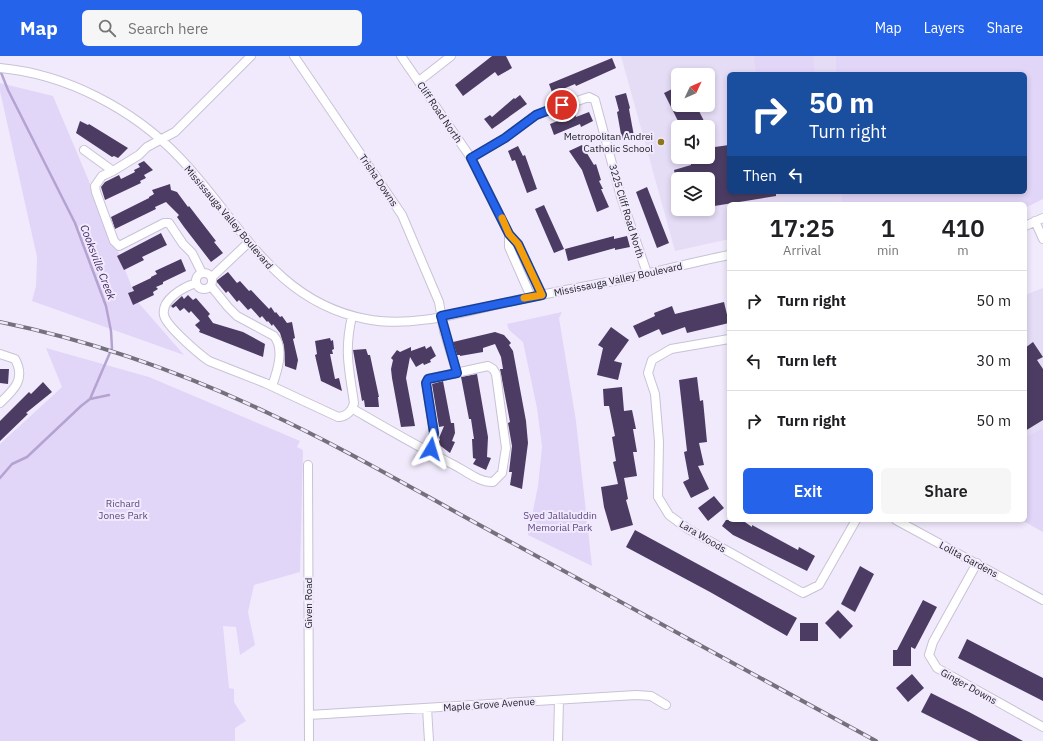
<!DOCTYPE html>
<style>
body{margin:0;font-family:"IBM Plex Sans",sans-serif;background:#f6f6f6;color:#202124;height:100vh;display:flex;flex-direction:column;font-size:15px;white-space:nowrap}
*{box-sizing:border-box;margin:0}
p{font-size:13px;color:#757577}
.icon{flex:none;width:22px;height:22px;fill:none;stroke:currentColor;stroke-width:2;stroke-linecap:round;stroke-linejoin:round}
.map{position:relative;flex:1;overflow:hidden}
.drawer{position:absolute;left:727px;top:146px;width:300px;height:320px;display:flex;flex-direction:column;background:#fff;border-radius:6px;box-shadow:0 2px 6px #0003}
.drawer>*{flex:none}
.banner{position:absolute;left:727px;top:16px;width:300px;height:122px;border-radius:6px;box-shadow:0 2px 6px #0003;background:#1a4fa0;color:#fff;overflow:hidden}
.needle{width:26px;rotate:46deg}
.tools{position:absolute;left:671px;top:12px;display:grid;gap:8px}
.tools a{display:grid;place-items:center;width:44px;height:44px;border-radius:6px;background:#fff;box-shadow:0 2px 6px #0003;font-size:20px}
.pin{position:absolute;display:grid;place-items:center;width:34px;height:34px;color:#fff;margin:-17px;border:2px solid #fff;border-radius:50%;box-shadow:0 1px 4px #0007}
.me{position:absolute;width:44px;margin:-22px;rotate:7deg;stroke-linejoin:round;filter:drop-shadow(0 0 3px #0008)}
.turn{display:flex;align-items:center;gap:14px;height:84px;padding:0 16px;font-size:18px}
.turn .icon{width:52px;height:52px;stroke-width:2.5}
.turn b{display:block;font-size:28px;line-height:34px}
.then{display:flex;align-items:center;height:38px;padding:0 16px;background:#0003;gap:8px;font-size:15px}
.eta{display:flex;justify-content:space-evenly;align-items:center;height:68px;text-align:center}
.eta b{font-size:24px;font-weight:600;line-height:28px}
.action{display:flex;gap:8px;margin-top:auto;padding:8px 16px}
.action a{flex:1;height:46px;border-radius:6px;background:#2563eb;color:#fff;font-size:16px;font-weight:600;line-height:46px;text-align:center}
.action a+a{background:#f6f6f6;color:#202124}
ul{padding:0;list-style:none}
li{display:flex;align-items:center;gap:12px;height:60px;padding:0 16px;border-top:1px solid #e0e0e0}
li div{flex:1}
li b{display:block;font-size:15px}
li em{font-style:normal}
header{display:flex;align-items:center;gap:24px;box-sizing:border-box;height:56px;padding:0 20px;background:#2563eb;color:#fff}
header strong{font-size:19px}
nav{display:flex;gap:22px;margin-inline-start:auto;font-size:14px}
.search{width:280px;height:36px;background:#f6f6f6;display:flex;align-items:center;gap:10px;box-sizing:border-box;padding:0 14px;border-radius:6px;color:#757577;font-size:15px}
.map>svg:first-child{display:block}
.built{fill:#e5dcf6;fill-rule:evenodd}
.green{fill:#e2d6f8}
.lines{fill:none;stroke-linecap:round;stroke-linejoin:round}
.stream{stroke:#b4a3d0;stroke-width:2.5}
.building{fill:#4c3c63}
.minor-casing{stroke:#c9c2d5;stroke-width:10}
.minor{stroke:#fff;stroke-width:8}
.rail-casing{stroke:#74707c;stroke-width:4}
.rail{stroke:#f1eafd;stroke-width:2.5;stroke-dasharray:8;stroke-linecap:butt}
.route-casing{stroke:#184099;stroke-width:10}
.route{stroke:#2563eb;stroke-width:7}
.slow{stroke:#f59e0b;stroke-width:7}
.poi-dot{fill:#90761b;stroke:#f1eafd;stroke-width:1.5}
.labels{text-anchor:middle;stroke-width:4;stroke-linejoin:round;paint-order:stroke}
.street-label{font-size:10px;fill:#1d1b22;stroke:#f1eafd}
.poi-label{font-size:10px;fill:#1d1b22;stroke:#f1eafd;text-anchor:end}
.park-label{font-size:10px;fill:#5e4680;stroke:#f1eafd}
.water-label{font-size:11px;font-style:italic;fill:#422961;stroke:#f1eafd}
</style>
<header>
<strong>Map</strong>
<div class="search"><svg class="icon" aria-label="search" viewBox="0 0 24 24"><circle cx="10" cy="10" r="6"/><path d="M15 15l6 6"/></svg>Search here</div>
<nav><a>Map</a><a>Layers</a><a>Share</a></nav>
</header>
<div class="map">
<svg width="1043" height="685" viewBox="0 0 1043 685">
<rect width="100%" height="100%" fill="#f1eafd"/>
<path class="built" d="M621,0H836V18H729V136H841L842,148H729V183L675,195ZM678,19H708V49H678ZM678,71H708V101H678ZM678,123H708V153H678Z
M1043,232V476L1022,464H1025V239Z"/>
<path class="green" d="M754,0H813L815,18H756Z
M836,0H1043V143L1025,152V148H842L841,136H1025V18H836Z
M0,27L53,40L113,182L137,245L184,299L32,245L36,230L37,201L0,35Z
M562,256L559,262L576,365L592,510L528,479L538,430L542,391L537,352L523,286L509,274L507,268Z
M46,292L149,321L300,385L297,391L303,394L300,516L254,529L248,556L255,589L240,599L236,571L223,570L229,632L234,633V646L246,665L235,672V685H0V388L62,331Z
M1041,373L1043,374V476L1022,464H1025V382Z"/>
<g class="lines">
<path class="stream" d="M90,343L109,339
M0,422L12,408L27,401L81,350L90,343L112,292L111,275L106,250L75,167L8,34L0,14"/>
</g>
<path class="building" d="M492,0H506L512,12L498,20L495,16L463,40L455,29Z
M612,2L616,12L576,30L575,28L563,33V35L553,39L549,28Z
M678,30V49H696L707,71H681L664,37Z
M626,37L630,52L629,53L634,80L622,84L617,56L619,55L615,40Z
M520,39L527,48L492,73L484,63L490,59L492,61L514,42L515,43Z
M589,56L593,65L581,71L580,68L554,79L550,68L575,58L576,61Z
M80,65L88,69L89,68L128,92L118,102L114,100L112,101L76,77Z
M582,89L594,109L596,108L601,124L599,125L603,133H601L609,151L597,156L582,114L569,95Z
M729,89V136H776V140L708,151V123H676L674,114L691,109L690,101H708V92Z
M518,90L523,100L525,99L537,133L527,137L515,104L512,105L508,95Z
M144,105L153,114L144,119L146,122L140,125L141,127L105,144L101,131L105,126L119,119L121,123L135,116L134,114L140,111L138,108Z
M170,128L171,134L177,136L188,151L189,150L216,185L214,186L223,197L211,206L184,171L177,161L179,159L166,146L155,151L156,153L115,173L111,161L149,142V141L154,138L152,134Z
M647,131L669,187L657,192L636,136Z
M544,149L564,193L554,197L535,153Z
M161,177L167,189L142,201L144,204L124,214L117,200Z
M614,180V183L627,180L630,191L615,194V192L568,205L565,193Z
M181,203L186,215L163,226V228L156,231L158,233L153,236L154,239L133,249L128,237L134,235L132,231L151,222V221L157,218L155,215Z
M228,216L237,227L240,225L249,235L251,234L269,253L271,251L275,257L276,256L280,261L282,260L287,267L292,266L295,282L293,283L298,304L296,314L285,310L284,290L280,277L273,268L272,270L268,265L267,266L262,260L260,262L251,252L248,254L239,244L237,246L228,235L226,237L216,225Z
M188,239L193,244L196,242L210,258L208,260L213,267L243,276L265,288L263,301L199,276L200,274L195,269L200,265L191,255L189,257L184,252L180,255L176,250L173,252L171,250L182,240L184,243Z
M724,246L729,267L687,277L685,271L662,279L659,273L639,282L633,270L655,260L654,257L672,250L675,258Z
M611,271L629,284L614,305L622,307L618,324L597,319L603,292L598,289Z
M495,276L504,279L511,287L509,289L513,295L526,365L528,387L522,433L510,429L512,416H509L512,390L508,367L510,366L500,313H503L501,301L495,288L483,292V296L460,300V299H457L453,286Z
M330,282L331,285L333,284L334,293L332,294L333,298H330L335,323L339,322L342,335L321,325L315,299L317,298L315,285Z
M1033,286L1043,301L1037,304L1043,313V364L1025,375V292Z
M425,290L426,293L431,290L436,300L430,304L431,306L424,309L423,307L416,311L410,301L406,322L415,370L401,371L392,322L391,313L393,304L391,302L397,294L400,296L411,291V295Z
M366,293L368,299H370L379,341H378L379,351H365L364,344L362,345L353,294Z
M0,313H9L8,328L0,327Z
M477,318L488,381L487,401L491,402L486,414L473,408L476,403L473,402L472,383H474L471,363H469L461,321Z
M697,321L700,345L703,344L707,386L699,387L704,409L698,410L709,433L691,442L683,426L689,423L684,396L687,395L679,324Z
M443,325L451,367H454L455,377L452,385L455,386L450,397L438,388L440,383L439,382L444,370L439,371L432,328Z
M43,326L52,336L26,357L28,358L0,385V365L29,336L31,338Z
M622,331L624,355L632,354L636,373H633L637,396H633L637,420L624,422L628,443L626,444L633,469L611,475L604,451L601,431L618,428L613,406L616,405L612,381L615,380L609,350H604L603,333Z
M714,440L724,452L708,465L698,452Z
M726,464H742L752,471V469L798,494L799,491L815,500L807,515L733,479L722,470Z
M635,474L797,562L787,580L710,536L626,491Z
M860,510L874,518L855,556L841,548Z
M923,544L937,551L915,593L911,591V610H893V594H897Z
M838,554L853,570L840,583L825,567Z
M800,567H818V585H800Z
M967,583L1043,622V645L958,602Z
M912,618L924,632L908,646L896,632Z
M931,637L969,656L1023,685H979L921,656Z"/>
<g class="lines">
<g class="minor-casing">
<path id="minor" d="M294,0L402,159L439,246L444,275L457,317
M401,0L471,102L509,178L518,188L542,239
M0,12C66,18 133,53 179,101C239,163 272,245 366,263C415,273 469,254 517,244C553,236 588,230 623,223C659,215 694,206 729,199
M419,25L451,0
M84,94L113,115
M471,102L505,82L536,59L589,41L595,44L621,141L647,217
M1035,165L1043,183
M1025,170L1043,162
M509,178V191L531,241
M196 225a8 8 0 1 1 16 0a8 8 0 1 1-16 0Z
M202,217L192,197L183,188L169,167H164L119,190L114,185L96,136L95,130L102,120L113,115L139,99L147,91L175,76L251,0
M212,221L249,186
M196,227C184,231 161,243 164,259C166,270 199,298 209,305L265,327L338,361C346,361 352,355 354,347C349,312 344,296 352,260
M211,230L228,251L237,260L274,280C285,293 277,316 272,330
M729,283L671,293L652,304L648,317L655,338L659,386L658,441L669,459L688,473L803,537L819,529L856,464
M0,298L15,303C26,323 14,334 0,347
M353,353C386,372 420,392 454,409C466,415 480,427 493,426L502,417L506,392L496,318L493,313L488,310L428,323L426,327L434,377L429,397
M308,409L309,685
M896,464L1043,544
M977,507L933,586L929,599L937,612L1043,671
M427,652L429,685
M309,659L636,639L651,640L666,649
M558,685L559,644"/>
</g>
<use href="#minor" class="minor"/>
<g class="rail-casing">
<path id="rail" d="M0,266C93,285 183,317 268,357C342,391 413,433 485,472C615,543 745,614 876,685"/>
</g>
<use href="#rail" class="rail"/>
</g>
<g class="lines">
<g class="route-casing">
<path id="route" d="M431,393L434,377L426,327L428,323L457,317L441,260L542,239L518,188L509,178L471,102L505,82L536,59L562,49"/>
</g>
<use href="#route" class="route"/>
<path class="slow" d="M502,162L509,178L518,188L542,239L524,242"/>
</g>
<circle class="poi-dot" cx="661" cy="86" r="4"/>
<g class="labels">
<g class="street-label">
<text transform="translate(440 56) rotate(56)" y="4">Cliff Road North</text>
<text transform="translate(379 124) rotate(56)" y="4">Trisha Downs</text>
<text transform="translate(627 155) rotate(73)" y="4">3225 Cliff Road North</text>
<text transform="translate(229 161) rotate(50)" y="4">Mississauga Valley Boulevard</text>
<text transform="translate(618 223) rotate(-12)" y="4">Mississauga Valley Boulevard</text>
<text transform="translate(703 480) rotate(31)" y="4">Lara Woods</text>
<text transform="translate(969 503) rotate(28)" y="4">Lolita Gardens</text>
<text transform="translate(308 547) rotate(-90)" y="4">Given Road</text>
<text transform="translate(969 630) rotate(29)" y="4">Ginger Downs</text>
<text transform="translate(489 648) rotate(-4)" y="4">Maple Grove Avenue</text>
</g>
<g class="poi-label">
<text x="653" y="84">Metropolitan Andrei<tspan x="653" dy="12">Catholic School</tspan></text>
</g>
<g class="park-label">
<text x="123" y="451">Richard<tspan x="123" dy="12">Jones Park</tspan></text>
<text x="560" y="463">Syed Jallaluddin<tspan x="560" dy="12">Memorial Park</tspan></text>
</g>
<g class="water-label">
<text transform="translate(98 206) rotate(69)" y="4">Cooksville Creek</text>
</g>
</g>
</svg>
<div class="tools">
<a><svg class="needle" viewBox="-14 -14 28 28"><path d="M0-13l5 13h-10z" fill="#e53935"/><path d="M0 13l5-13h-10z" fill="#757577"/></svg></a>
<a><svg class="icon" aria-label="sound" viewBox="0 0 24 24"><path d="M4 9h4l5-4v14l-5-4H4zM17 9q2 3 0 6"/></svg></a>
<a><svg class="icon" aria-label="layers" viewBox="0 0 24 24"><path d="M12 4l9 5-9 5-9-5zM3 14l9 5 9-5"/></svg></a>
</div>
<div class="pin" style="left:562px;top:49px;background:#d93025"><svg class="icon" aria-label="arrive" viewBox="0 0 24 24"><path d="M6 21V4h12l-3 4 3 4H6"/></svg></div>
<svg class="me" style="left:431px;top:393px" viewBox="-20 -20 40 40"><path d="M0-17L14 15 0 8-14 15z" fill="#2563eb" stroke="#fff" stroke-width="4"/></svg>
<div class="banner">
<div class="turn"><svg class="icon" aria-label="right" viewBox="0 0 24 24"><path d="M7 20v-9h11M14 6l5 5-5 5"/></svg><div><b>50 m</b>Turn right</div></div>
<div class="then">Then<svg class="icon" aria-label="left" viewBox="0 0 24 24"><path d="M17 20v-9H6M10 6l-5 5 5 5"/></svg></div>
</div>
<section class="drawer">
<div class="eta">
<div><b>17:25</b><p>Arrival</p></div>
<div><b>1</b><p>min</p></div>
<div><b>410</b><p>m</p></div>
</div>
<ul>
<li><svg class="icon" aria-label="right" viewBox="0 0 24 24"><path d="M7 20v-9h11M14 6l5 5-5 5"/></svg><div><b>Turn right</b></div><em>50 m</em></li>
<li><svg class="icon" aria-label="left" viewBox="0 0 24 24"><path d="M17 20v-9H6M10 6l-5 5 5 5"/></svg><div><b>Turn left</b></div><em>30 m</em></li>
<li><svg class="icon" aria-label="right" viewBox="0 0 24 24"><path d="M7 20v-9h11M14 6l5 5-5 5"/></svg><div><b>Turn right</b></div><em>50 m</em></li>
</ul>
<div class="action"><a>Exit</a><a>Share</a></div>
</section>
</div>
